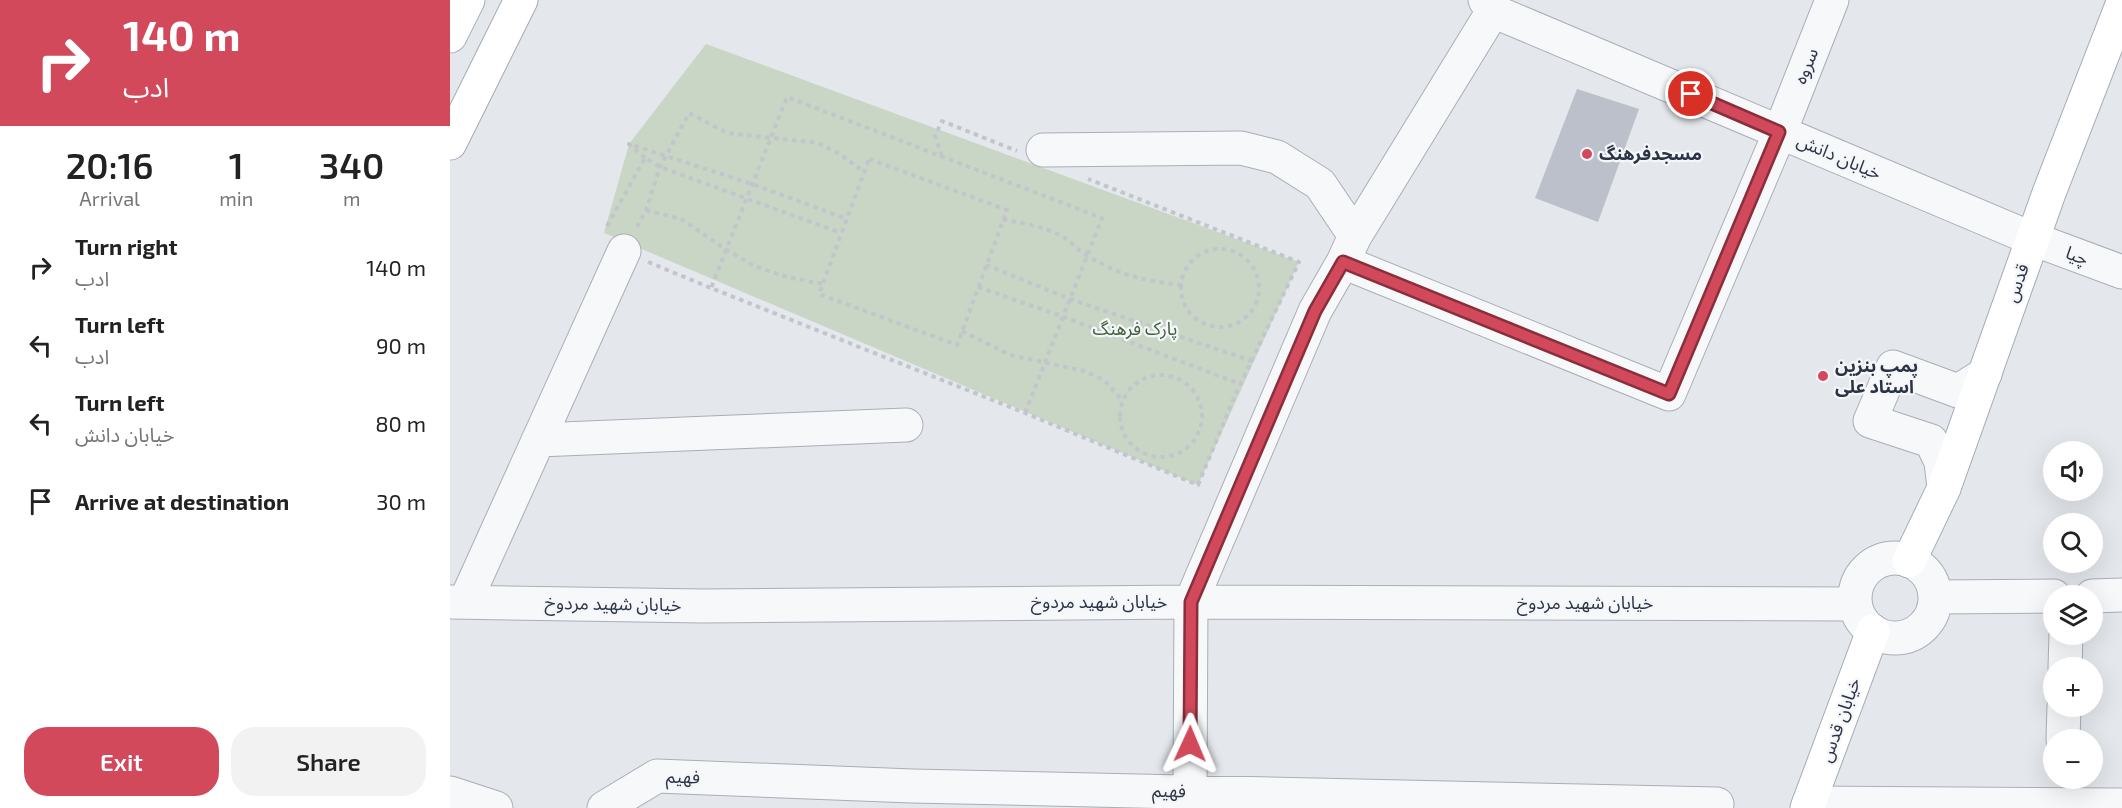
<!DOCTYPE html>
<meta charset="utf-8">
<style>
body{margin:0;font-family:"Exo 2","Noto Sans Arabic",sans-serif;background:#f2f2f2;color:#222;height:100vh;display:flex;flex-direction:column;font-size:22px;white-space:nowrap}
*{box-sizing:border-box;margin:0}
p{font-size:20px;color:#767676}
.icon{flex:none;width:33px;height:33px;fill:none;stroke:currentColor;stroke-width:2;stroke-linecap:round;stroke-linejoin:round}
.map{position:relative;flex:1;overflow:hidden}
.panel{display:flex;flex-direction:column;background:#fff;width:450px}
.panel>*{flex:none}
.guide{background:#d1495b;color:#fff;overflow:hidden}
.buttons{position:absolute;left:1593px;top:441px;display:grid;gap:12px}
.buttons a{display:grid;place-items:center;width:60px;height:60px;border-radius:50%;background:#fff;box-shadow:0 6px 24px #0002;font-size:30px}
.pin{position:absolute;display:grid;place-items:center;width:51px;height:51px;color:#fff;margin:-26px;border:3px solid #fff;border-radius:50%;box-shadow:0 2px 6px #0007}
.me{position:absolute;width:66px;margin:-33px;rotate:1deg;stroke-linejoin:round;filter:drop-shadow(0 0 4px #0008)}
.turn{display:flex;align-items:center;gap:21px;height:126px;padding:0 24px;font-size:27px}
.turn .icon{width:78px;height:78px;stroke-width:2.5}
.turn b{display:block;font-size:42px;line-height:51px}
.eta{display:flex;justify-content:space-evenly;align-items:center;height:102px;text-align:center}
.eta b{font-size:36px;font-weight:600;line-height:42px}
.action{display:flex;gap:12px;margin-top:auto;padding:12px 24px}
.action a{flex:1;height:69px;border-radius:24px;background:#d1495b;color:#fff;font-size:24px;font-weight:600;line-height:69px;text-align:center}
.action a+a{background:#f2f2f2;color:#222}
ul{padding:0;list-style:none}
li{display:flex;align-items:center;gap:18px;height:78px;padding:0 24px}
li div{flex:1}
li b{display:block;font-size:22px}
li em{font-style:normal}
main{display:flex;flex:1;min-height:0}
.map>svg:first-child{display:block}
.green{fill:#c9d6c5}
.building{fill:#bbc0ca}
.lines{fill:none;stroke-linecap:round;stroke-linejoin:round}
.minor-casing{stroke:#a9aeb7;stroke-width:35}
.major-casing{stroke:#a3abb8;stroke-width:35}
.path{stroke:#c2c5cb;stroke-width:4;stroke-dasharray:4.5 4.5;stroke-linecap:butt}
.minor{stroke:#f7f8fa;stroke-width:33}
.major{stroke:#fff;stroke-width:33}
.route-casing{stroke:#882f3b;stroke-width:15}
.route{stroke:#d1495b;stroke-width:10}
.poi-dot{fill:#d1495b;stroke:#f4f6f9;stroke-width:2}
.labels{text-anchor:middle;stroke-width:4.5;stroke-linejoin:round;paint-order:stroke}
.street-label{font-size:18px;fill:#2b3445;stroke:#f4f6f9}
.poi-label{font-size:18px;font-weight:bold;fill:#2b3445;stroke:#f4f6f9;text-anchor:start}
.park-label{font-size:18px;fill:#3f6138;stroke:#f4f6f9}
</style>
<main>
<section class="panel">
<div class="guide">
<div class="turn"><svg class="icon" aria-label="right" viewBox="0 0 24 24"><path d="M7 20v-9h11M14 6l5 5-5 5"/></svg><div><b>140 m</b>ادب</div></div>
</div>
<div class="eta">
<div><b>20:16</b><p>Arrival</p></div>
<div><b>1</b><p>min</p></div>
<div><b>340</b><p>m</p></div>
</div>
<ul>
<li><svg class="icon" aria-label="right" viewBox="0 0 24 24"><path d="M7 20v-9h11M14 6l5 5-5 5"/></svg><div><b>Turn right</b><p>ادب</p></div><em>140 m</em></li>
<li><svg class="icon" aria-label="left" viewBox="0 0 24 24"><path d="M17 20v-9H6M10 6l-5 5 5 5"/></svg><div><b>Turn left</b><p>ادب</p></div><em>90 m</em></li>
<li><svg class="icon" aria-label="left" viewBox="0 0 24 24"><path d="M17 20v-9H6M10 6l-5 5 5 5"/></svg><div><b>Turn left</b><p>خیابان دانش</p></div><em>80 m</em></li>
<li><svg class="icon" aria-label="arrive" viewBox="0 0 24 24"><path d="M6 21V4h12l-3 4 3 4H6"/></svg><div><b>Arrive at destination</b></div><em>30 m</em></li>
</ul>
<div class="action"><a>Exit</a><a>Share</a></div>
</section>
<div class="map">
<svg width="1672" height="808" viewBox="0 0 1672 808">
<rect width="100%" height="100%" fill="#e4e7ec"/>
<path class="green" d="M256,44L849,262L748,485L154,233L179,144Z"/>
<path class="building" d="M1127,89L1189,109L1148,222L1085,198Z"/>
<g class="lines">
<g class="minor-casing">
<path id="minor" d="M1035,0L1043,11L1583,239L1672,272
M593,150L791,148L827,157L870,184L905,236
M893,262L1219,394L1330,132L1382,0
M88,440L456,425
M1494,488L1491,462L1481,441L1420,421L1443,367L1508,391L1535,374
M1405 598a40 40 0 1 1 80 0a40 40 0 1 1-80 0Z
M1642,596L1672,595
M1485,597L1604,596
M0,602L253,606L741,602L1405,604
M15,602L174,251
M1615,668L1616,634
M1613,740L1614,706
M740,792L741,602L865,311L893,262L905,236L1043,11
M0,793L46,808
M1359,803L1672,805
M154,808L207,776L462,786L1267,804"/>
</g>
<g class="major-casing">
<path id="major" d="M0,36L18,0
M0,143L71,0
M1459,561L1494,488L1599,193L1672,5
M1357,808L1423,631"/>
</g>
<path class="path" d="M492,156L485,136L492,121L567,151
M195,158L179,144L302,184L397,219
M419,159L557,210L507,345L369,294Z
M196,210L231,219L277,250L304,266L337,277L373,284
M553,219C571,223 591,226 608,234C619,239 627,250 638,256C669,275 695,281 731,285
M157,226L195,158L210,167L391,233
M187,227L196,210L210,167L239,113L277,133L368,143L390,154L414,172
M731 288a39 39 0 1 1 78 0a39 39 0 1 1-78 0Z
M198,262L261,288
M536,265L620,299L802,361
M528,287L614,317L790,384
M512,331L560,355L634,371L654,380L672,400
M670 416a41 41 0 1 1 82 0a41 41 0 1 1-82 0Z
M575,413L652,218L337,97L261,288L575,413L748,485L786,393L849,262L638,179"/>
<use href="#minor" class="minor"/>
<use href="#major" class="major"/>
</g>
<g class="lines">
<g class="route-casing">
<path id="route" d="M740,744L741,602L865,311L893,262L1219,394L1329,132L1241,94"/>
</g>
<use href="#route" class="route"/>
</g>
<g class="poi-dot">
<circle cx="1137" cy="154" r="6"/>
<circle cx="1373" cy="376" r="6"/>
</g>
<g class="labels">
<g class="street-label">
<text transform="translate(1356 66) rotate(-68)" y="6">سروه</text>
<text transform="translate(1389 157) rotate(23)" y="6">خیابان دانش</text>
<text transform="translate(1627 256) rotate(21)" y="6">چیا</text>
<text transform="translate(1567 283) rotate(-70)" y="6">قدس</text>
<text x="649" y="608">خیابان شهید مردوخ</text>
<text x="1135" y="609">خیابان شهید مردوخ</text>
<text transform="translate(163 604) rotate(1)" y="6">خیابان شهید مردوخ</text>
<text transform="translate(1390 720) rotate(-70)" y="6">خیابان قدس</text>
<text transform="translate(233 777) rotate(2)" y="6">فهیم</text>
<text transform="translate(719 791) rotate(1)" y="6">فهیم</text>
</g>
<g class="poi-label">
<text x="1149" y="160">مسجدفرهنگ</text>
<text x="1385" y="372">پمپ بنزین<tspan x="1385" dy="21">استاد علی</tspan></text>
</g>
<g class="park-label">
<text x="685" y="335">پارک فرهنگ</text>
</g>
</g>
</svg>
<div class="buttons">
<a><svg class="icon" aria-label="sound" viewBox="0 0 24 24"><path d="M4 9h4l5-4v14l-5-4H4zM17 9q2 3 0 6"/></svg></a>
<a><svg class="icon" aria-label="search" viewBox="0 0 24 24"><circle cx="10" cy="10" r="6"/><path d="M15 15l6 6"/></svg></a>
<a><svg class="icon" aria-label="layers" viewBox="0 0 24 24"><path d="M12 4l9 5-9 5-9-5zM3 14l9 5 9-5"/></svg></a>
<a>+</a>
<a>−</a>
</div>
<div class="pin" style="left:1241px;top:94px;background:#d93025"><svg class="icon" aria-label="arrive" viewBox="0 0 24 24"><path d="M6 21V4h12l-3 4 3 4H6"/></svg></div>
<svg class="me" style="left:740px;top:744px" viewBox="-20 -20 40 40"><path d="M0-17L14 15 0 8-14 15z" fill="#d1495b" stroke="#fff" stroke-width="4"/></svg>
</div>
</main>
